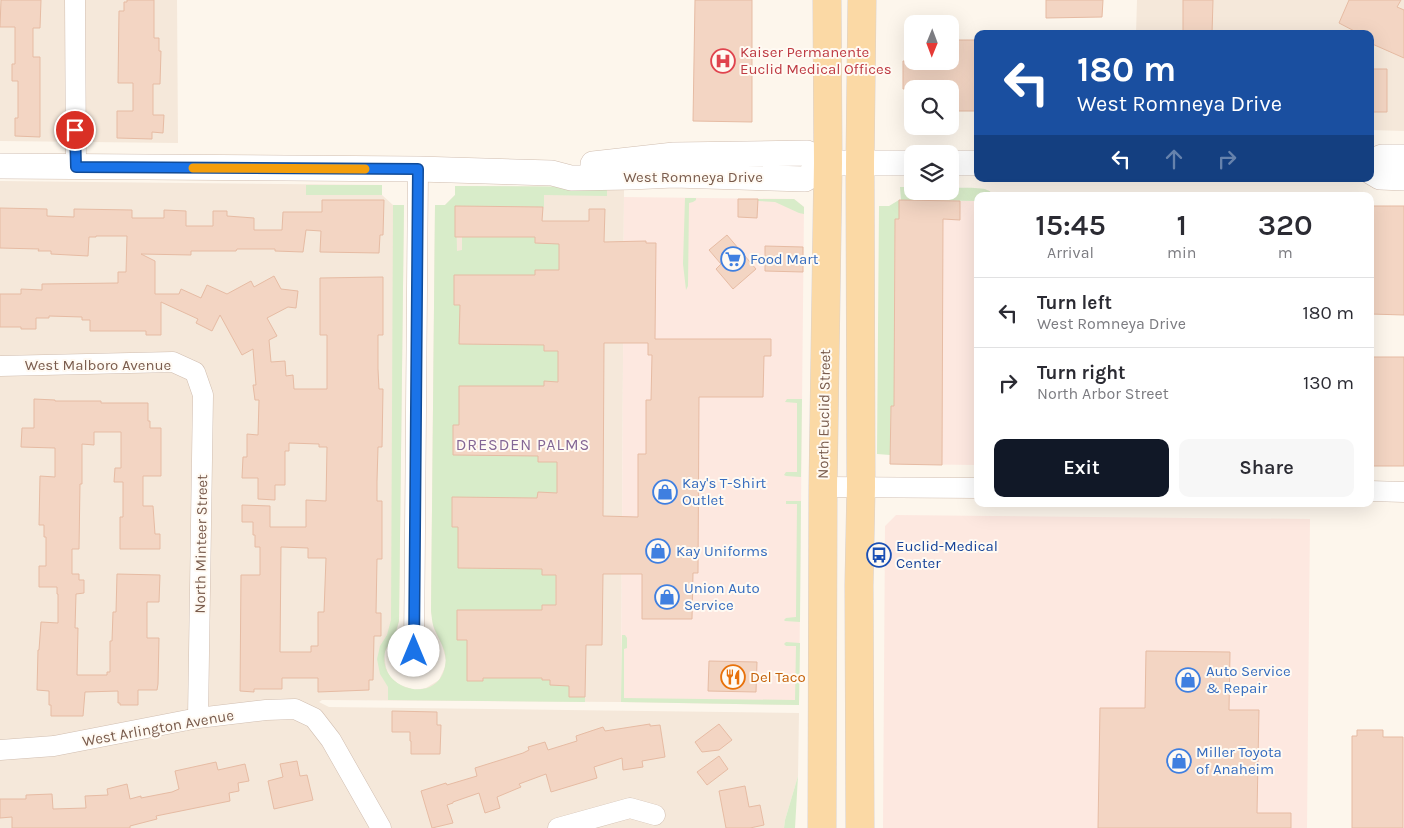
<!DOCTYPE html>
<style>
body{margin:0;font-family:Karla,sans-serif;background:#f7f7f7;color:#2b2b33;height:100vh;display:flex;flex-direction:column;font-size:19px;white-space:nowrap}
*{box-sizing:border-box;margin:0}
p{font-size:16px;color:#7c7c81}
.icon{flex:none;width:28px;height:28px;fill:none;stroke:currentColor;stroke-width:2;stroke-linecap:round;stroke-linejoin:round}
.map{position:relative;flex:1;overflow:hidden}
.sheet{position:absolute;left:974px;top:192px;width:400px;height:315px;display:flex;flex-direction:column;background:#fff;border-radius:10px;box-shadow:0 5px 20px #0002}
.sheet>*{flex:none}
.hud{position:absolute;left:974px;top:30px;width:400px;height:152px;border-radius:10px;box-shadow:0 5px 20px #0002;background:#1a4fa0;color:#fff;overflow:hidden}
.needle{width:32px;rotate:181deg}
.buttons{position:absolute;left:904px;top:15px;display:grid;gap:10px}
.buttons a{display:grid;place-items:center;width:55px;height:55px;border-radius:10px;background:#fff;box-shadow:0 5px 20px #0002;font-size:25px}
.pin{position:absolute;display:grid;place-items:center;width:42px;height:42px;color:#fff;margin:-21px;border:2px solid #fff;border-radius:50%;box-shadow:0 1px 5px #0007}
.me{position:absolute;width:55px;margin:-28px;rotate:0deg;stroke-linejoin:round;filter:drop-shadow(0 0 4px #0008)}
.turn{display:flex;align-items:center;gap:18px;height:105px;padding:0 20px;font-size:22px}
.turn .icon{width:65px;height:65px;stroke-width:2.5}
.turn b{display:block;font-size:35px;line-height:42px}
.lanes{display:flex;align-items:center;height:48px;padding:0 20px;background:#0003;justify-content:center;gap:25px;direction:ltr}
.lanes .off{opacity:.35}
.eta{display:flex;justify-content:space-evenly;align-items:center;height:85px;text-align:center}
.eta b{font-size:30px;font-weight:600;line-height:35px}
.button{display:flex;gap:10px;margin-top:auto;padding:10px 20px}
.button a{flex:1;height:58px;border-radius:10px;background:#111827;color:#fff;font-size:20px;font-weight:600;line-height:58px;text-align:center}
.button a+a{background:#f7f7f7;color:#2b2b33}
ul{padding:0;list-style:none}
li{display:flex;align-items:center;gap:15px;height:70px;padding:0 20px;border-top:1px solid #e1e1e2}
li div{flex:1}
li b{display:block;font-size:19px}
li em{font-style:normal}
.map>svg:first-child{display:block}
.residential{fill:#f5e8da}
.commercial{fill:#fde8e0}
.green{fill:#d8ecc9}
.building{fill:#f3d5c3;stroke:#e6bba3;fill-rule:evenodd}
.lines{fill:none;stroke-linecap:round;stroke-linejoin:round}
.minor-casing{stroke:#d1beb0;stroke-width:21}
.tertiary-casing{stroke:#d1beb0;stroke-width:26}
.primary-casing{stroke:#dad1cd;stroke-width:29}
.minor{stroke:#fff;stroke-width:20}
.tertiary{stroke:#fff;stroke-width:25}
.primary{stroke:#fbd9a5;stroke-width:28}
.route-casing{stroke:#114b97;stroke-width:12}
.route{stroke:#1a73e8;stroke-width:9}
.slow{stroke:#f59e0b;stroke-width:9}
.labels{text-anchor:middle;stroke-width:4;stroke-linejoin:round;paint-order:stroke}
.health-label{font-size:15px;fill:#be3a42;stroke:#fffaf3;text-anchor:start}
.street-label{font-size:15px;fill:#7a5c4d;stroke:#fffaf3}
.shop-label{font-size:15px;fill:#366cbe;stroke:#fffaf3;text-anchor:start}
.transit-label{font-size:15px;fill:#164399;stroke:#fffaf3;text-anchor:start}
.food-label{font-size:15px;fill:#c56008;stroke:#fffaf3;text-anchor:start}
.neighbourhood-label{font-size:16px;letter-spacing:1px;fill:#846695;stroke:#fffaf3}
</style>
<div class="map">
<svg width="1404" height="828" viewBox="0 0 1404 828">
<rect width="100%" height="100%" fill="#fdf6ec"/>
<path class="residential" d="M0,0H177L178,143L0,141Z
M1137,0H1404V131L1370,130V34H1136Z
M0,181L382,185V195L393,205H404L399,621L396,633L384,653L386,667L388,673L392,679L400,685L415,690L426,688L439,680L445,667L446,660L442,645L434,629L431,611L435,205H445L455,195V186L624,187L621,702L322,700L319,702L329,707L799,713L798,776L785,820L784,828H0Z"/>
<path class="commercial" d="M624,197L794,199L804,207L799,705L621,702Z
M899,200L977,201V465L890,464L891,406H894L895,219H899Z
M896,515L1310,519L1307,828H883L885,526Z"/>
<path class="green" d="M306,185H382V195H306Z
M455,186L607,187V196L544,195V207L456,206L457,251L462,250V237H535V243H542L566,237L559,326L555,645L569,686V696L585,697V702L388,700V687L380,674L377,659L380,646L387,635L391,620L393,205H404L399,621C397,627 396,633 393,639C390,644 386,647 385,652C377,690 438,706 445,666C448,652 440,642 435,630C432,624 432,618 431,611L435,205H445L455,195Z
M900,187H912V191H950V188C958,188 981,187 987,190C991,191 991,193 992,196H978L977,201L901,200Z
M685,198H696V200L693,202L689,203L688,286L686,290L683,264Z
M758,199H794L804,207V214L799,213L775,202L758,201Z
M899,200V219L895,220L894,406H891L890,455L877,454L879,206H889Z
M787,399H802L801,477L786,476L784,475L786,472H797V403L785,402Z
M786,501H801L800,622L785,621L784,620L786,618L796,617L797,504H786Z
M622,635H625L627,638V648L624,649V698L795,700L796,646H786L784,644L786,642L800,643L799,705L621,702Z
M798,776L795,828H784L785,820Z"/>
<path class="building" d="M1,0H41L40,28H33V57H40V137L15,136V118H18V81H12V64H15V27H0Z
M127,0H154V38H159V51H161L160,84H153V115H164L163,133L152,132V139L117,138V111H133V83H118L119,11H124V2H127Z
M695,0H752V122L693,121Z
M1046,0H1103L1102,17L1046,18Z
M1183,0H1213L1212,34H1183Z
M1349,0H1401L1397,7L1404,10V58L1370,43V34H1360L1339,23Z
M950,40H978V111H950V89H903V61H950Z
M1370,69H1387V112H1370Z
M738,199H758L757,218L738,217Z
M322,200H384L383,235H380L379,253L320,252L321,231L306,230L303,252L275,251V249H237L236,251H191V255L141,254L155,261V294H179L181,289L201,298L207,285L227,294L251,281L254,287L274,276L281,289L298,291L296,308L288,307L267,318L277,336L269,340L271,362L285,361L286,376L293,375L294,389H327V335H320V278L383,277V335H378V369L379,389H383L382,447H378L377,481V501H382V559H377L376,613H381V636H374L373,680H369V690L318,692V678H282V689H254V692L240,691L241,575H260V547H255V535H253V522H242V505L270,506V527H306V500L326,501L327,447H319V444L289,443V451H285V485H275V500L258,499V478H242L243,457H247V434L258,435L259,400H255L253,385H256L253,349L242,355L220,315L212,331L196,323L198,319L161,302V335H146V331H90V320H82V317L49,316V318H36V329H21V327H0V294H21V289L42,290V284L118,283V272H126L127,236H96V237H89L88,256L51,254V251H38L39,249L0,248V208L47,209V216L74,217V209L132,210V218H164V210L186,211V226H213V211H227V216L254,218V230H282L283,212H322ZM281,547L308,548V558H326L324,612H318V646H311V652H280Z
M899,200L960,201V220L943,219L942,465L890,464L891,406H894L895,219H899Z
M455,206L543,207L542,221H589V209H605L604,242L646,241V243H656L655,339H771V356H764L763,397H699L698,573H693L692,619H642V574H603L602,645H586L585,697H569V686L550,685V680H542V678H483V681H467V640H457V610H542V605H556V575H542V569L458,568V527H452V497L537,498L538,492L557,493V462H538V456L453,455V425H459V386H544V381L558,382V351H544V345L459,344L460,305H454V275H535V270H559V244L535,243V237H455ZM604,343H648V355H652L651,400H646V454H638V517L603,516Z
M1370,206H1404V315L1370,314Z
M727,235L756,269L733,289L716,269L721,264L709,250Z
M765,246L803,247V272L765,271Z
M1370,357H1404V466H1370Z
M34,399L55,400V401H101V403H148V421H150V428H161V476H143V506H153L155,534H160V549H120V517H123V482H114L115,468H121V432H94V445L82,444V484H80L79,549H72V574H79V580H84V593L76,594L75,628H78L77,675H107V672H110V641H112L113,612H116L117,574L160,575L159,602H147V638H159L158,684L157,690H138V705H120V703H118V691L85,692L83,716H51V705H49V691L37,690L38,650H39L41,622L58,623V594H57V587H39V566H46V537H44V525H39L40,476L55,477V448L21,447L22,428H34Z
M1146,651L1230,652L1229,710H1259L1257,813H1291V828H1098L1100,708H1145Z
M709,661L757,662L756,692L708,691Z
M392,711L437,712V725H441L440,754H411V741H410V732H392Z
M650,724V726L660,725L665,757L642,761L643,767L623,770L622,758L594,767L597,778L551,792L546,774L519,784L521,787L497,797L500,808L485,813L479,793L453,802V803L447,805L453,823L432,828L421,791L446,783L447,785L477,776L475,768L523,753L529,750L528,747L545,742L548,750L577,741L576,736L603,727L605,731Z
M719,724L732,740L719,750L702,752L695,742Z
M1357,730H1383V737H1403V828H1352V736H1357Z
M719,756L728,769L707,785L697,772Z
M297,761L300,776L307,775L313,800L274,809L268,781L283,777L280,764Z
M216,762L218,770L245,764L249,781L238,783L239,791L229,793L230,801L156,816L157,819L130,826V828H12V817L0,818V799H26V795L52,794L53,809L86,808L85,796L108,795L107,789L127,784L130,799L141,796V798L172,792L179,789L175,771Z
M745,786L749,807L760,805L764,825L750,828H726L719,791Z"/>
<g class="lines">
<g class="minor-casing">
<path id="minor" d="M75,0L76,167
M0,366L173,362L195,372L203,395L198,718
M823,487L978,488
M1370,491L1404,492
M414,651L418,169
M0,750L54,746L198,718L266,710L295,709L314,718L331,740L381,828
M558,828L630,808L655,815"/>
</g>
<g class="tertiary-casing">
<path id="tertiary" d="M1370,162L1382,157H1404
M950,163H978
M593,164L674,155L807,153L828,163H912
M0,166L418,169L552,173L571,178L630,177L674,175L805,179L828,163
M1370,171L1380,177L1404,178"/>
</g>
<g class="primary-casing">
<path id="primary" d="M822,828L823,487L828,163L827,0
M860,828L859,585L861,487L860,163L862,0"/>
</g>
<use href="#minor" class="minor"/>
<use href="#tertiary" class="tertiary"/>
<use href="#primary" class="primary"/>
</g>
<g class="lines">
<g class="route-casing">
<path id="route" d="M75,130L76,167L418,169L414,651"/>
</g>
<use href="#route" class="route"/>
<path class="slow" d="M193,168L365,169"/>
</g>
<defs>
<g id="hospital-ring" transform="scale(1.25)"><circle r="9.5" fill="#fffaf3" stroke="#e0444e" stroke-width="1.5"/><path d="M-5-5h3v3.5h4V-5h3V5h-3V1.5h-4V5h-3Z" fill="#e0444e"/></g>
<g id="supermarket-ring" transform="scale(1.25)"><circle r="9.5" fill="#fffaf3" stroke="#3f7fe0" stroke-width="1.5"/><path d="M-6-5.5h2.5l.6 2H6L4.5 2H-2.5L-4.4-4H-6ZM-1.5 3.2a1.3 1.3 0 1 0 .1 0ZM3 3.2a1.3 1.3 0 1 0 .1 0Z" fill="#3f7fe0"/></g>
<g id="shop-ring" transform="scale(1.25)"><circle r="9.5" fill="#fffaf3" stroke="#3f7fe0" stroke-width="1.5"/><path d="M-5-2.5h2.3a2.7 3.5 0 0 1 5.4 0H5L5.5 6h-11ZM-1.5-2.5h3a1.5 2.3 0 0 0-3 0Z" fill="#3f7fe0"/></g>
<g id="bus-ring" transform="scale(1.25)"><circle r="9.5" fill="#fffaf3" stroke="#1a4fb4" stroke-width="1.5"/><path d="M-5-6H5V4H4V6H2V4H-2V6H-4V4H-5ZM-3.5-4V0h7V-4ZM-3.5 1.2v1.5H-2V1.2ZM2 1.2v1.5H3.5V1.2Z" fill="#1a4fb4"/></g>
<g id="restaurant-ring" transform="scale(1.25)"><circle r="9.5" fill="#fffaf3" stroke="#e8710a" stroke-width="1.5"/><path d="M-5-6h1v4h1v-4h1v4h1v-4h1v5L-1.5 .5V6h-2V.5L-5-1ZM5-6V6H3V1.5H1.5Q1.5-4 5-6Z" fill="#e8710a"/></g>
</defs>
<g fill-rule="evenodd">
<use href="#hospital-ring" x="723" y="61"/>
<use href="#supermarket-ring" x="733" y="259"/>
<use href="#shop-ring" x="665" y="492"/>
<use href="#shop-ring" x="658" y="551"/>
<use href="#bus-ring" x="879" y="555"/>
<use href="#shop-ring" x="667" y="597"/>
<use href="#restaurant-ring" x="733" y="677"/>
<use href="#shop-ring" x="1188" y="680"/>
<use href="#shop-ring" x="1179" y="761"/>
</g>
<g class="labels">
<g class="health-label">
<text x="740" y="57">Kaiser Permanente<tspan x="740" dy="17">Euclid Medical Offices</tspan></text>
</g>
<g class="street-label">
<text x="693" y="182">West Romneya Drive</text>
<text x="98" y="370">West Malboro Avenue</text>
<text transform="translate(824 414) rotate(-89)" y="5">North Euclid Street</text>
<text transform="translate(201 544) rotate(-89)" y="5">North Minteer Street</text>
<text transform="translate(158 728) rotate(-10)" y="5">West Arlington Avenue</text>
</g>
<g class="shop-label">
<text x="750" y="264">Food Mart</text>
<text x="682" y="488">Kay's T-Shirt<tspan x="682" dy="17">Outlet</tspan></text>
<text x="676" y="556">Kay Uniforms</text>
<text x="684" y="593">Union Auto<tspan x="684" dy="17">Service</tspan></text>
<text x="1206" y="676">Auto Service<tspan x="1206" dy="17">&amp; Repair</tspan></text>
<text x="1196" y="757">Miller Toyota<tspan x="1196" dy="17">of Anaheim</tspan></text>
</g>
<g class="transit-label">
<text x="896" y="551">Euclid-Medical<tspan x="896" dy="17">Center</tspan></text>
</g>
<g class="food-label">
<text x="750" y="682">Del Taco</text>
</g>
<g class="neighbourhood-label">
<text x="523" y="450">DRESDEN PALMS</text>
</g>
</g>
</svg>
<div class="buttons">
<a><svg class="needle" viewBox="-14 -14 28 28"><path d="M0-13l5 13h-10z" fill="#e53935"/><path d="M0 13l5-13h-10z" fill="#7c7c81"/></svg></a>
<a><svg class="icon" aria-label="search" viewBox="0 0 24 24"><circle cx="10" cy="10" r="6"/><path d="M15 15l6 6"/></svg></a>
<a><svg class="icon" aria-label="layers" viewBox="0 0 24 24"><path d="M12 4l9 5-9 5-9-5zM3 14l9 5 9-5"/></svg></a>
</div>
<div class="pin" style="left:75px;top:130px;background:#d93025"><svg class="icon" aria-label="arrive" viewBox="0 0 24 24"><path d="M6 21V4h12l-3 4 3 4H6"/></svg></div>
<svg class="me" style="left:414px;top:651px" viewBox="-20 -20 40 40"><circle r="19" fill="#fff"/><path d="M0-13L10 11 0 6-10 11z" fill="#1a73e8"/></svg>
<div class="hud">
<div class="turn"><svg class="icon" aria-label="left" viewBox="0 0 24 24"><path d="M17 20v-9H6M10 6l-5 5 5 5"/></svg><div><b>180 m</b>West Romneya Drive</div></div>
<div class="lanes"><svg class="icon" aria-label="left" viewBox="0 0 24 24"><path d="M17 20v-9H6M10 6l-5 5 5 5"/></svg><svg class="icon off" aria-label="ahead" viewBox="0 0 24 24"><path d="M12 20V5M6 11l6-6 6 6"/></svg><svg class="icon off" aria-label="right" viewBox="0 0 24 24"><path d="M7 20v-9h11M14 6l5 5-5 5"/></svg></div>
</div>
<section class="sheet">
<div class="eta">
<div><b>15:45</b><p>Arrival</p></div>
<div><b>1</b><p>min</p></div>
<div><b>320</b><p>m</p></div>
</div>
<ul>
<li><svg class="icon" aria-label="left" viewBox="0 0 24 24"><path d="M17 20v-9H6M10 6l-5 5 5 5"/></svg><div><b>Turn left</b><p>West Romneya Drive</p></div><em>180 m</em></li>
<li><svg class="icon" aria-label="right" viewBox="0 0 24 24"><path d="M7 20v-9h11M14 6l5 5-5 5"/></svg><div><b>Turn right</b><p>North Arbor Street</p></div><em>130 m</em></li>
</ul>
<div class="button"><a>Exit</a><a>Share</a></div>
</section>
</div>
